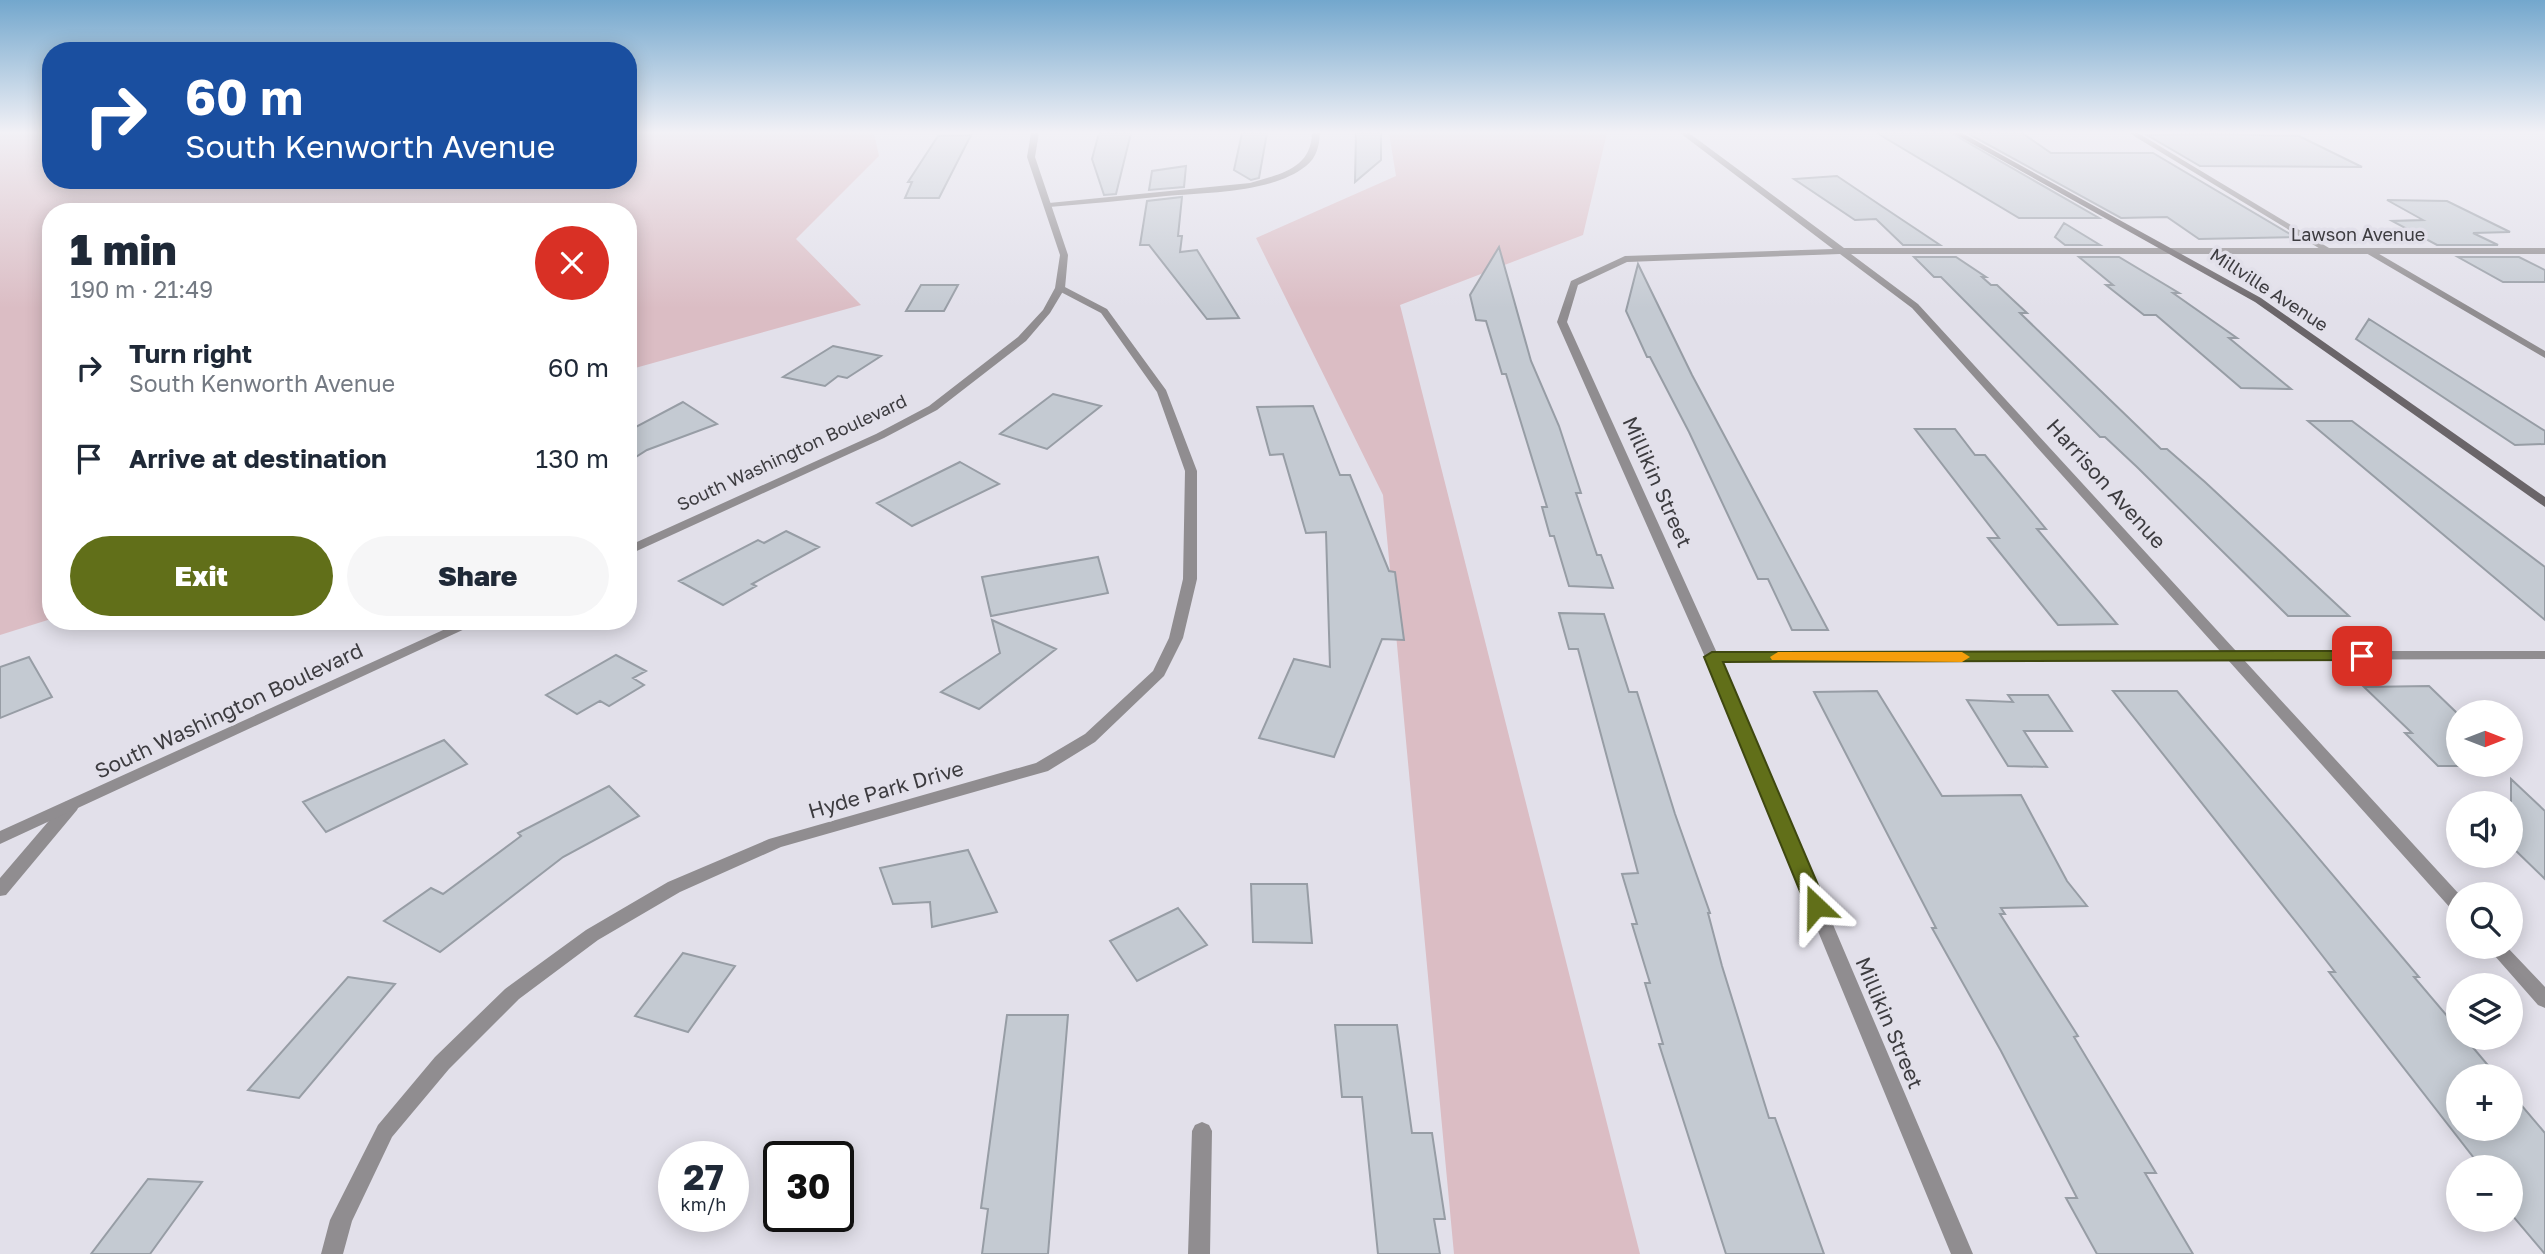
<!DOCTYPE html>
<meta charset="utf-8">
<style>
body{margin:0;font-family:"Golos Text",sans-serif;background:#f6f6f7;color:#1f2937;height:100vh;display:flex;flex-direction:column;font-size:26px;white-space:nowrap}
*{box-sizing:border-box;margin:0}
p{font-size:23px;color:#747a83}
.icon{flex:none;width:38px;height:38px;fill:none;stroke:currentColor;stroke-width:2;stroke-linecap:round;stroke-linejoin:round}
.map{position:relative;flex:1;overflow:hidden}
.side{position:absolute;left:42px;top:203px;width:595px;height:427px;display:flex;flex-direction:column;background:#fff;border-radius:28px;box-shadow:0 4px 18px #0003}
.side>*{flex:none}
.top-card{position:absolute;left:42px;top:42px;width:595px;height:147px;border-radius:28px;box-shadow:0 4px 18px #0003;background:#1a4fa0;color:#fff;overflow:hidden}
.needle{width:46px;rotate:90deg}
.controls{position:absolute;left:2446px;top:700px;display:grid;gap:14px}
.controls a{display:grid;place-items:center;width:77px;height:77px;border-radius:50%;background:#fff;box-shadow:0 4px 18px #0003;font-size:35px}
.speed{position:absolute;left:658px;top:1141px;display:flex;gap:14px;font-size:35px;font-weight:700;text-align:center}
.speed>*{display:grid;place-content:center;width:91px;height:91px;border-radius:50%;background:#fff;box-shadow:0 4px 18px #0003;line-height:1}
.speed small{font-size:18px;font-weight:400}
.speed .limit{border:4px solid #111;border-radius:10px;background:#fff;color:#111}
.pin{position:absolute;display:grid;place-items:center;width:60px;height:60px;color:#fff;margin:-30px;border-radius:14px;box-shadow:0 4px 10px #0006}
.me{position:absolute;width:77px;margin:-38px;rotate:337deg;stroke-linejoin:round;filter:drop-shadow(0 0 5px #0008)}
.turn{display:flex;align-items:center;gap:24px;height:147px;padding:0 28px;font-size:32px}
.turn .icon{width:91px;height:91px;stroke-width:2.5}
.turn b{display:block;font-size:49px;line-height:60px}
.round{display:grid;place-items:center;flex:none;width:74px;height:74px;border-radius:37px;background:#f6f6f7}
.headline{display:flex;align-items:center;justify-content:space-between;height:119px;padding:0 28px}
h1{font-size:42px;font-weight:800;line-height:52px}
.cta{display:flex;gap:14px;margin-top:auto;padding:14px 28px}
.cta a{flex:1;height:80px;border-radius:42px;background:#616f19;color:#fff;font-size:28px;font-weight:800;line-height:80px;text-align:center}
.cta a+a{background:#f6f6f7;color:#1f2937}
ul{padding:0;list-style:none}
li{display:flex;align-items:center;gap:21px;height:91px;padding:0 28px}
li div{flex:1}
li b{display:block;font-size:26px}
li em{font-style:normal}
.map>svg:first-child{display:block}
.green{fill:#dbbdc4}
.building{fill:#c4cad2;stroke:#979da5;stroke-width:2}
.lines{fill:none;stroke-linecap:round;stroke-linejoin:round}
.service{fill:#908d90;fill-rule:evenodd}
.minor{fill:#908d90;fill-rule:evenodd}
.tertiary{fill:#908d90;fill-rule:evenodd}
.secondary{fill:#6a6569;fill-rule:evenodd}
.route{fill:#616f19;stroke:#3f4810;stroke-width:2}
.slow{fill:#f59e0b}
.labels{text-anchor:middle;stroke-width:7;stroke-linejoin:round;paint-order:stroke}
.far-street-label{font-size:18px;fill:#3d3c40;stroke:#e2e0ea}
.street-label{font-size:21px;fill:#3d3c40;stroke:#e2e0ea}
</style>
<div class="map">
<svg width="2545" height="1254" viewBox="0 0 2545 1254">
<rect width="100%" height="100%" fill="#e2e0ea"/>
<path class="green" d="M0,133H51V180H628V133H874L879,156L796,239L861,305L628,370V212H51V619L0,635Z
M1389,133H1607L1583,235L1400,305L1640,1254H1454L1383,495L1256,238L1396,176Z"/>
<path class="building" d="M1099,133H1131L1116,194L1104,195L1092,159Z
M1242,133H1267L1259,178L1251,180L1234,170Z
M1356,133H1381V160L1355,182Z
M1877,133H1951L2099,218H2019Z
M1967,133H2022L2051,153H2153L2295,237L2199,239L2167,217L2121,218Z
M2214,134L2299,136L2362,167L2200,166L2147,135Z
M971,135L939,198H905L912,182H908L938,136Z
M1186,166L1184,187L1149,190L1152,171Z
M1837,176L1883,207L1940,245H1903L1876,219L1855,220L1794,179Z
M1182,197L1178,236H1182L1180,252L1197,250L1239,318L1207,319L1149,245H1140L1147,201Z
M2387,200L2447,201L2510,232L2473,233L2498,245H2437L2392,221L2423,220Z
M2064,223L2100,245H2065L2055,237Z
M1499,247L1531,361L1559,426L1581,493H1576L1597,555H1601L1613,588L1569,586L1554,536H1550L1542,507H1547L1506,374H1502L1486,321L1476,320L1470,295Z
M1914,257H1956L1986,277H1982L1991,285H1997L2027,313H2020L2161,449H2167L2205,482L2349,616H2288L2137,467L2105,437H2100L1941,277H1934Z
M2079,257H2119L2179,293H2173L2237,338H2229L2291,389L2241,388L2156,315H2144L2106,285H2113Z
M2458,257H2519L2545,270V282H2503Z
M1638,264L1692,375L1828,630H1792L1768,579H1758L1689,432L1650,357H1647L1626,311Z
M921,285H958L944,311H906Z
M2369,319L2545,431V444L2515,445L2356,339Z
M833,346L881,356L847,378L838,376L825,386L783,377Z
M1053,394L1101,406L1047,449L1000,434Z
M683,402L717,424L647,450L628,462V431Z
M1313,406L1340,475H1350L1389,571L1395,572L1404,640L1382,639L1334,757L1259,738L1294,659L1330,667L1326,532L1306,533L1283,454L1270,455L1257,407Z
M2308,421H2352L2545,567V620Z
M1915,429H1955L1975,455H1985L2046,529H2037L2117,624L2058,625L1988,538H1999Z
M960,462L999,484L912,526L877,503Z
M786,531L819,547L752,584L756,586L723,605L679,581L758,540L764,543Z
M1098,557L1108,593L991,616L982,577Z
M1559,613L1604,614L1629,692H1637L1675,814L1710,913H1708L1722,966L1769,1118H1775L1824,1254H1726L1659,1044H1663L1645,983H1650L1632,924H1637L1622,874L1638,873L1578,649H1569Z
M992,620L1056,649L979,709L941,692L1000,653Z
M616,655L646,671L633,678L644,685L609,706L600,701L577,714L546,695Z
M29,657L52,697L0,718V667Z
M2429,686L2459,715V766H2438L2405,733H2412L2364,687Z
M1877,691L1942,796L2021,795L2067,881L2087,906L2001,908L2005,914H2000L2078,1036L2074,1037L2156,1173H2145L2193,1254H2097L2066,1198H2077L2001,1051L1932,928H1936L1814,692Z
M2113,691H2177L2419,977H2414L2459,1030V1038H2465L2497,1076H2459V1129H2511V1093L2545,1133V1254L2511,1214V1167H2481L2329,972H2335L2304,932Z
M2008,695H2048L2072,731H2024L2047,767L2008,766L1967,700L2013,702Z
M444,740L467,764L326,832L303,802Z
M2511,779L2545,811V879L2511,846Z
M609,786L639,816L563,857L440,952L384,921L431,888L443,894L521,836L518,833Z
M968,850L997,912L932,927L930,902L893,904L880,868Z
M1251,884H1307L1312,943L1253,942Z
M1178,908L1207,945L1137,981L1110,941Z
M683,953L735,966L688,1032L635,1016Z
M348,977L395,984L299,1098L248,1090Z
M1007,1015H1068L1048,1254H982L988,1209L981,1208Z
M1335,1025H1397L1412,1133H1432L1445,1219H1434L1440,1254H1378L1362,1097H1342Z
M148,1179L202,1182L150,1254H91Z"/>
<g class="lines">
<path class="service" d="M2129,133H2138L2334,251L2327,253Z
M2369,248L2545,351V358L2366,253L2365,251Z"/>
<path class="minor" d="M1312,133H1320C1319,146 1317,157 1306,166C1272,193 1208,192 1166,196C1127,200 1088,204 1049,207L1045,205L1049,203L1250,183C1280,174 1311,169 1312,133Z
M1680,133H1689L1844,248H2545V254H1851L1918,304L2236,651H2545V659L2244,660L2459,894V913L2453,911L2228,660L1721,661L1973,1254H1951L1705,657L1557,322L1571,281L1625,256L1833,249ZM1840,254L1912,308L2220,651L1717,653L1567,322L1578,285L1627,262Z
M1057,286H1063L1107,309L1166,390L1197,471V579L1183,638L1164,676L1095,742L1048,771L781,847L680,892L598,940L519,999L449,1069L392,1137L352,1221L343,1254H321L330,1220L378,1125L435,1057L505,989L586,930L668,882L769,839L1036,763L1085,734L1153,671L1169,638L1183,579L1185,471L1157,392L1101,313L1057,290Z
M71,800L77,802L79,806L77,810L6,895L0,896V878L65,802Z
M2487,947H2507L2545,987V1008L2538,1005Z
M1202,1122L1209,1125L1212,1131L1210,1254H1188L1192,1131L1195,1125Z"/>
<path class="tertiary" d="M1031,133H1039L1035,157L1068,255L1065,288L1050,313L1026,341L937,410L884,438L628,555V546L876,434L929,406L1018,337L1043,310L1055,288L1060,255L1027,157Z
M463,621H482L0,844V831Z"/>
<path class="secondary" d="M1953,133H1962L2261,298L2545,497V507L2255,302Z"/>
</g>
<linearGradient id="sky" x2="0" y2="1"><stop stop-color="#73a7cd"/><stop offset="0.43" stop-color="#f2f1f6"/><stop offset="1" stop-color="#f2f1f6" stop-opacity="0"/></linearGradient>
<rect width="2545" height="308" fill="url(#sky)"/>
<path class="route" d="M2362,651L2368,653V660L1723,662L1827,906L1824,911H1809L1806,906L1704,657L1712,652Z"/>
<path class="slow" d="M1778,652H1962L1970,657L1962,662L1772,660L1770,657Z"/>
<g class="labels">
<g class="far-street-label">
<text x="2358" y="241">Lawson Avenue</text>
<text transform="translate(2269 290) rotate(33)" y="6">Millville Avenue</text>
<text transform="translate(792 453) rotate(-25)" y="6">South Washington Boulevard</text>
</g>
<g class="street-label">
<text transform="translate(1657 482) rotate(66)" y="7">Millikin Street</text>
<text transform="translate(2106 484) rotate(48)" y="7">Harrison Avenue</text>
<text transform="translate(229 711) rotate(-25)" y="7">South Washington Boulevard</text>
<text transform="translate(886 790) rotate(-16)" y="7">Hyde Park Drive</text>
<text transform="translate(1889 1023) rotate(67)" y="7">Millikin Street</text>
</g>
</g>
</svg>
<div class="controls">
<a><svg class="needle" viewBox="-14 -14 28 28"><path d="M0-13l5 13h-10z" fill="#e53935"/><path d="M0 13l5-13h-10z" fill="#747a83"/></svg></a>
<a><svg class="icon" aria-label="sound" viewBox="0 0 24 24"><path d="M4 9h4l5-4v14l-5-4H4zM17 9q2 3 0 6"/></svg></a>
<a><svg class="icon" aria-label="search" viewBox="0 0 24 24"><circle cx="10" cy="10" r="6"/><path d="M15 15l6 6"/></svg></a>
<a><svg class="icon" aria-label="layers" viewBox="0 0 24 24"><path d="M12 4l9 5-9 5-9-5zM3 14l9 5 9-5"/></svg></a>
<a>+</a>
<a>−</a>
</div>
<div class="speed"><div>27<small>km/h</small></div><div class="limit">30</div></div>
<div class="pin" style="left:2362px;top:656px;background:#d93025"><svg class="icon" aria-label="arrive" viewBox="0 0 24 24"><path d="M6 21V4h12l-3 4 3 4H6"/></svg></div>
<svg class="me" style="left:1816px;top:906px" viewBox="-20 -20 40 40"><path d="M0-17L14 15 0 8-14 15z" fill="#616f19" stroke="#fff" stroke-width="4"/></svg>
<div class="top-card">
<div class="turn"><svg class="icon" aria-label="right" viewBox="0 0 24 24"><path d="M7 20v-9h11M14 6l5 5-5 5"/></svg><div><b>60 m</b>South Kenworth Avenue</div></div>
</div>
<section class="side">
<div class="headline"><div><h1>1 min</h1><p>190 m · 21:49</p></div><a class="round" style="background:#d93025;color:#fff"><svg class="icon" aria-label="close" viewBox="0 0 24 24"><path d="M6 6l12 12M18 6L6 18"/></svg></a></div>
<ul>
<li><svg class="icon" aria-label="right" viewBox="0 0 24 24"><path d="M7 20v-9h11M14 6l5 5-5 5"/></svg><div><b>Turn right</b><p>South Kenworth Avenue</p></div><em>60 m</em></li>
<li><svg class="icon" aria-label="arrive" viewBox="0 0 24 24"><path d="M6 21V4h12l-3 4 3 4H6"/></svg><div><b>Arrive at destination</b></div><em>130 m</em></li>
</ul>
<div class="cta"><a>Exit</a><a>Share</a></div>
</section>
</div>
